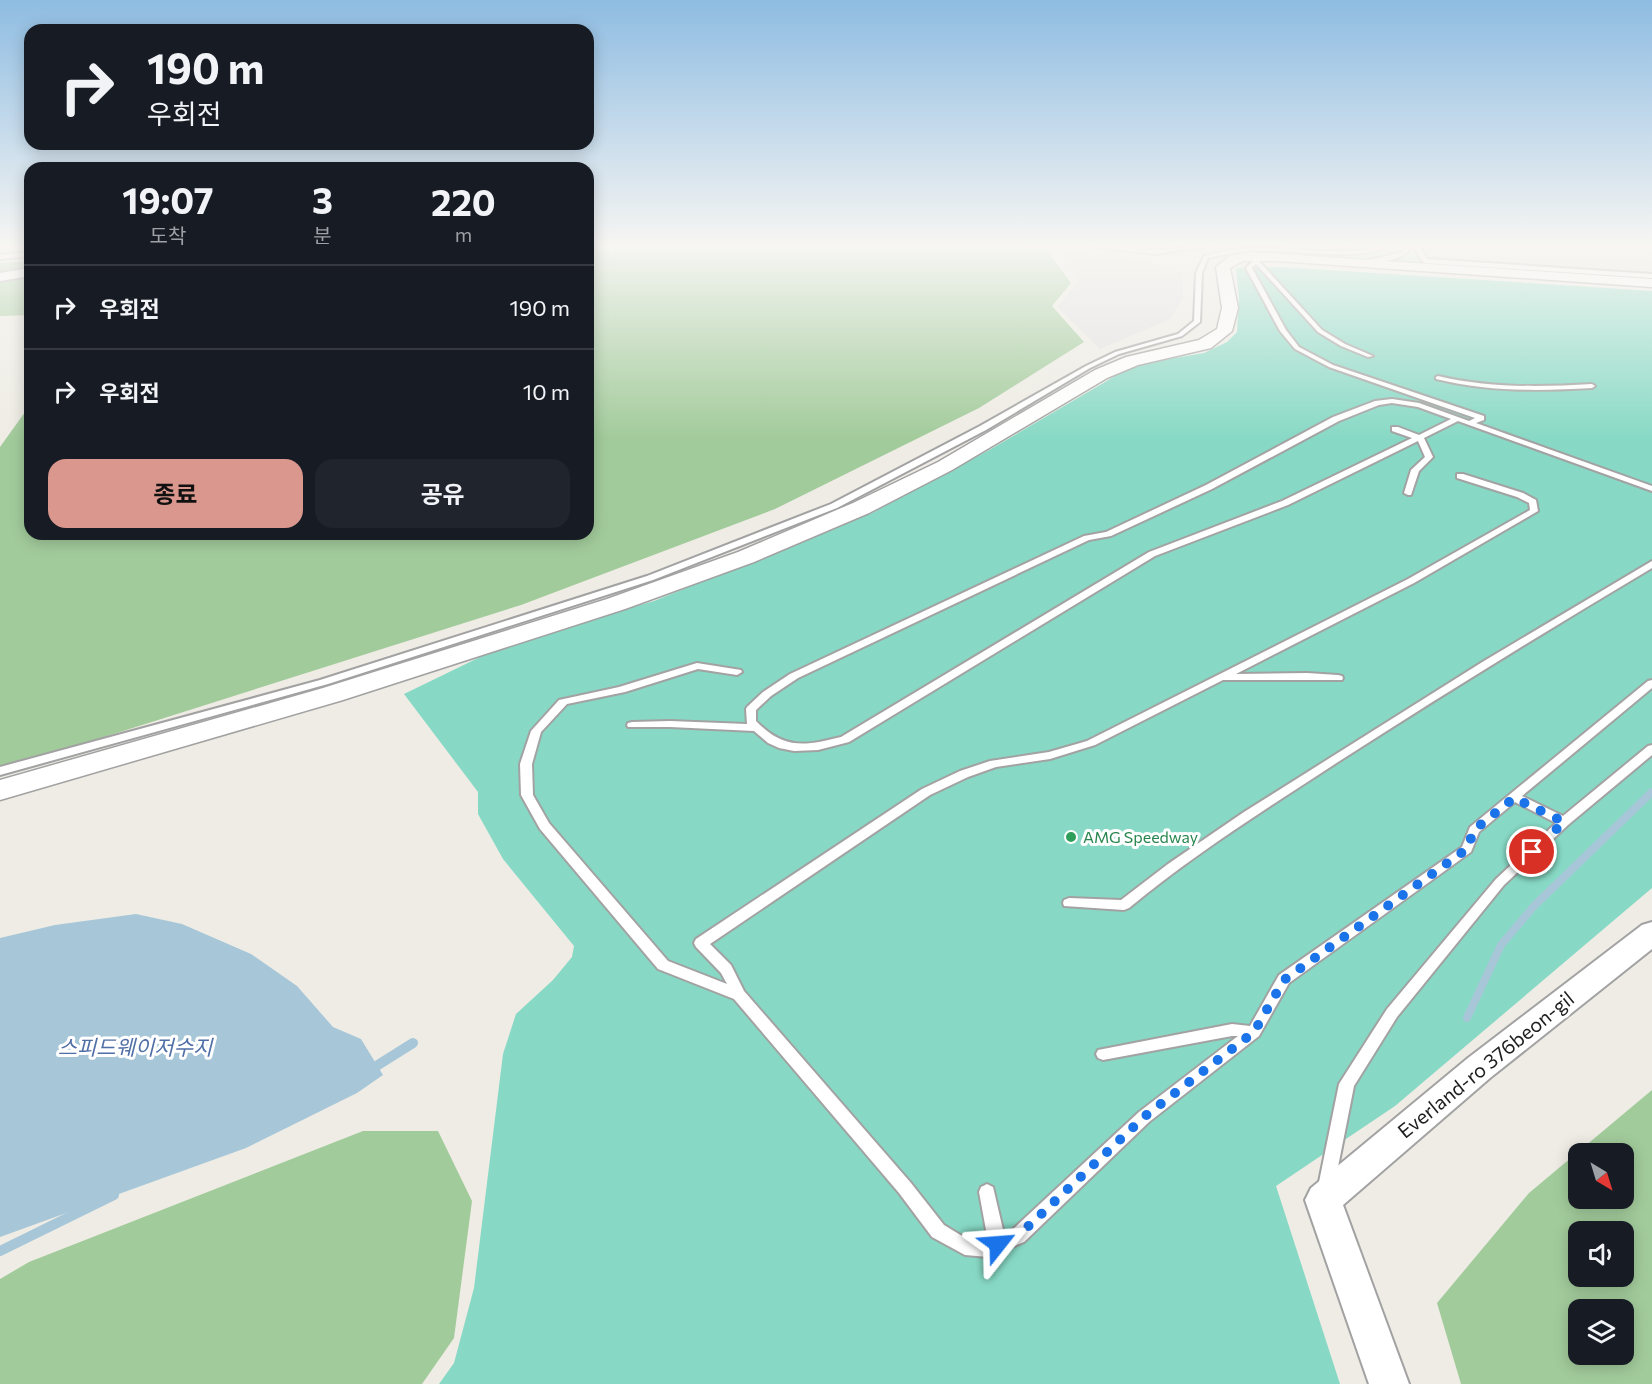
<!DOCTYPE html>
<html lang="ko">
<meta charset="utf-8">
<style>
body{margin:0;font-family:Commissioner,"Noto Sans KR",sans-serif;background:#20242c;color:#f1f3f6;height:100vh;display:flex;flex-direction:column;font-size:22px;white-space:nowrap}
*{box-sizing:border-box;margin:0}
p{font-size:20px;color:#9ea1a6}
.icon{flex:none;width:33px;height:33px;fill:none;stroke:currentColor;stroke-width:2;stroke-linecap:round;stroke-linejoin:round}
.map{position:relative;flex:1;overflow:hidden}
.drawer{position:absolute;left:24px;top:162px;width:570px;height:378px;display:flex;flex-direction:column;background:#171b24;border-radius:18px;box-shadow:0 3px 15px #0003}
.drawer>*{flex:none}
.banner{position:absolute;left:24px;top:24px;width:570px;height:126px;border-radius:18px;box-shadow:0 3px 15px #0003;background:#171b24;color:#f1f3f6;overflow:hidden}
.needle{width:39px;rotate:142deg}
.tools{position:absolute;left:1568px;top:1143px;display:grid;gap:12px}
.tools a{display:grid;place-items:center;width:66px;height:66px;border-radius:12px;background:#171b24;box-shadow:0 3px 15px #0003;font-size:30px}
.pin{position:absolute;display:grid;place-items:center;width:51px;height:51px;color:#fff;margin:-26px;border:3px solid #fff;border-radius:50%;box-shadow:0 2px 6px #0007}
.me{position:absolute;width:66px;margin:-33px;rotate:62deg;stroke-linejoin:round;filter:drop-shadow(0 0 4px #0008)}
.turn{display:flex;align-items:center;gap:21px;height:126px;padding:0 24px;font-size:27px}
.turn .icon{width:78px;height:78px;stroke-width:2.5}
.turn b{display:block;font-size:42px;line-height:51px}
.eta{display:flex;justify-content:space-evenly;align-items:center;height:102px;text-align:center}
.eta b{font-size:36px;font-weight:700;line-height:42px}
.action{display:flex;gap:12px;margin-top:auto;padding:12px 24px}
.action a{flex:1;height:69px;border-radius:18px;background:#da978d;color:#111;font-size:24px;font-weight:700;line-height:69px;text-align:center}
.action a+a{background:#20242c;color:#f1f3f6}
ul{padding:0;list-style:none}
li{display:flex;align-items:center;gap:18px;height:84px;padding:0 24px;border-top:2px solid #363941}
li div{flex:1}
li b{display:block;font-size:22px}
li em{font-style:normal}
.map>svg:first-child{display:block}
.forest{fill:#a2cb9b;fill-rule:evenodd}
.park{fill:#c3f6cf}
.pitch{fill:#87d9c5}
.parking{fill:#e2e2e2}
.water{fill:#a7c7d9}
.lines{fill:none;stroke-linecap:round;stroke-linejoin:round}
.stream-far1{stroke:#a7c7d9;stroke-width:8}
.stream{stroke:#a7c7d9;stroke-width:10}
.service-casing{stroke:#a2a2a2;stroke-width:4}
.minor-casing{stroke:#a2a2a2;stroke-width:4}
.tertiary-casing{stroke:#a2a2a2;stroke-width:3}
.service{fill:#fff;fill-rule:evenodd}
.minor{fill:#fff;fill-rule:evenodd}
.tertiary{fill:#fff;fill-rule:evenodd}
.route{stroke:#1a73e8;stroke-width:10;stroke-dasharray:0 18}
.leisure-dot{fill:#2e9e5b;stroke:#fff;stroke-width:2}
.labels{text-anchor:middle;stroke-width:6;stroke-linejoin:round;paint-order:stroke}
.leisure-label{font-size:16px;fill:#27864d;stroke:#fff;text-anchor:start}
.near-street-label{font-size:20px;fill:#1e1e1e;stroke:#fff}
.near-water-label{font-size:21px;font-style:italic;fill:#506fa7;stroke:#fff}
</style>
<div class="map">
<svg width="1652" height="1384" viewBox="0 0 1652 1384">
<rect width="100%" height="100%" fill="#eeece4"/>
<path class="forest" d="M588,245H988L1046,249L1071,283L1052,306L1084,342L979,408L775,509L521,605L0,770V447L30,405V534H588Z
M30,261V315L0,316V263Z
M1652,1090V1384H1461L1437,1303L1529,1193ZM1578,1154H1623V1198H1578ZM1578,1232H1623V1276H1578ZM1578,1310H1623V1354H1578Z
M363,1131H438L472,1201L454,1338L422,1384H0V1279L29,1262Z"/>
<path class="park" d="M1241,245H1652V277L1263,252Z"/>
<path class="pitch" d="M1280,267L1652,291V888L1395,1106L1276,1186L1340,1384H439L454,1363L474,1288L503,1054L516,1014L553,980L572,957L574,946L503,859L478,814V792L404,694L511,642L654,601L872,513L991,449L1134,365L1204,353L1227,342L1237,332L1239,298L1236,268Z"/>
<path class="parking" d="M1411,245H1652V277L1421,262Z
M1059,251L1115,253L1182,272L1183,298L1170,319L1100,349L1057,307L1079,282Z"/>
<path class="water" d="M136,914L182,924L251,954L297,986L333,1027L361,1039L383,1075L357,1093L246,1148L0,1237V938L55,925Z"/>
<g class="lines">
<path class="stream-far1" d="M1467,1018L1501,945L1534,906L1652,792"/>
<path class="stream" d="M370,1070L413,1043
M0,1251L114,1195"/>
<g class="service-casing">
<path id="service" d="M1079,245C1105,245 1130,251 1156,250C1176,250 1197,245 1218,245L1155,254Z
M1337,245H1356L1332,249L1329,247Z
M1380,245H1386L1382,250C1335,260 1296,249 1250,251C1236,252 1222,255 1208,258L1202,273L1200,322L1182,336L1119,354L1090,368L986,430L837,508L653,580L328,684L0,775V767L320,680L647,576L831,504L980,426L1086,366L1115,352L1178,334L1194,321L1196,273L1204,256C1220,252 1235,248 1251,248C1295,247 1334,256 1378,248Z
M1406,245H1412C1407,262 1378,261 1363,264L1360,262L1403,252Z
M1413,245H1419L1427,259L1652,274V278L1425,263L1422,261Z
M30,252V256L0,259V255Z
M1254,260H1258L1322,330L1345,344L1373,356L1368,357L1341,346L1318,332L1256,264L1252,268L1286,330L1299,347L1333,365L1484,416V420L1476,423L1652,486V491L1458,421L1424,438L1433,457L1419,471L1411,495H1408L1404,493L1411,470L1425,457L1418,441L1288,505L1155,556L849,742L818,750L794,751L779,748L768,743L754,731L670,727H628L627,725L628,723L632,722L670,721L747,724L746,709L747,707L763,692L790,674L1084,536L1106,532L1206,485L1333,417L1375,401L1392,399L1419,403L1469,421L1475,418L1329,367L1295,349L1280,331L1246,268ZM1392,403L1418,407L1451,419L1419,435L1398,427H1392V431L1412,438L1282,501L1149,552L841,737C805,746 784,750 756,721V710L771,696L798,678L1089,540L1111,536L1212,489L1339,421L1379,405Z
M1438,376C1489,388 1540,387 1592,384L1595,386L1592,388C1539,391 1488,392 1436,379V377Z
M1457,474H1463L1523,493L1536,500L1538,511L1414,583L1236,674L1307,673L1338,675L1342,676L1343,678L1342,680H1223L1095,745L1050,759L996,767L968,777L930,795L710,944L731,965L744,991L911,1183L944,1225L967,1239L988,1241L979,1192L981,1187L987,1184L993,1187L1004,1234L1012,1230L1139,1112L1238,1036H1232L1103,1060L1098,1058L1096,1054L1098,1050L1232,1024L1250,1026L1279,975L1462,847L1470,827L1648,681L1652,680V688L1522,796L1563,816L1648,746L1652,745V755L1568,825L1504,885L1397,1017L1354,1086L1334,1187L1332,1192L1326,1195L1320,1192L1318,1187L1339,1084L1387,1009L1496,879L1556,823L1515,802L1479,832L1471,852L1289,983L1259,1036L1149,1122L1024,1242L988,1257L965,1255L932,1237L899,1193L734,999L658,969L540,829L521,795L520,764L531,731L559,700L619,687L697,663L741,670L742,672L737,675L698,669L625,692L567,704L541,732L532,764L533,795L549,823L668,961L727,984L721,973L696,947L694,943L696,939L922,789L960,771L990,761L1049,752L1087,741L1408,579L1530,510L1529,503L1517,497L1457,478Z
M1652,561V568C1546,631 1441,696 1338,762C1266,809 1194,854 1129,908L1124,910L1064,906L1063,903L1064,900L1069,898L1121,900L1168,864L1244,812L1484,661Z"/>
</g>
<g class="minor-casing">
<path id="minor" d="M1110,245H1174L1168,248L1114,250L1110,249Z
M30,268V276L0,281V273Z
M1652,922V949L1490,1078L1343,1205L1409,1384H1369L1305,1200L1311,1188L1468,1058L1642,925Z"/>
</g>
<g class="tertiary-casing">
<path id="tertiary" d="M1252,252L1652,279V287L1278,261H1243L1230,268L1238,308L1232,331L1211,348L1138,365L1107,378L952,470L869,513L754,562L625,609L343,700L0,800V780L323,688L607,599L738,552L853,503L938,462L1095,370L1126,357L1199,340L1217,329L1222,308L1216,267L1230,256Z"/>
</g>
<use href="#service" class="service"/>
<use href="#minor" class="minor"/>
<use href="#tertiary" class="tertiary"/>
</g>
<linearGradient id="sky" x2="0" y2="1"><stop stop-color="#8ebce2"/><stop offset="0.56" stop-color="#f7f6f3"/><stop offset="1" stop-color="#f7f6f3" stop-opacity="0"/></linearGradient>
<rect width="1652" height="439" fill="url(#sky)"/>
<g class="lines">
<path class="route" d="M998,1244L1018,1236L1144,1117L1254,1032L1284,980L1467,849L1474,830L1514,798L1564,822L1532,852"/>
</g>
<circle class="leisure-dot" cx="1071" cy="837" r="6"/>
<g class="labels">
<g class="leisure-label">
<text x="1083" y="843">AMG Speedway</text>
</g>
<g class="near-street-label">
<text transform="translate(1486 1065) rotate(-39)" y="7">Everland-ro 376beon-gil</text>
</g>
<g class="near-water-label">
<text x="135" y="1055">스피드웨이저수지</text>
</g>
</g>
</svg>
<div class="tools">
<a><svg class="needle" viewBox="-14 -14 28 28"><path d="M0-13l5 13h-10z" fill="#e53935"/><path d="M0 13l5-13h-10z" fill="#9ea1a6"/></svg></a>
<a><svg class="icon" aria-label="sound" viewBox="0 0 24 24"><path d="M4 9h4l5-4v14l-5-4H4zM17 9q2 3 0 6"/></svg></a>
<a><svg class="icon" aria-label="layers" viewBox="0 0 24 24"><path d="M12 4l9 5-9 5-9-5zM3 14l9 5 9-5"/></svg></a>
</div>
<div class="pin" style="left:1532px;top:852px;background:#d93025"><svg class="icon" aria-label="arrive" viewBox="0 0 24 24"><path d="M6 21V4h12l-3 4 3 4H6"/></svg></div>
<svg class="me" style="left:998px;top:1244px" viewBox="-20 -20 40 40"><path d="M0-17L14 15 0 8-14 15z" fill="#1a73e8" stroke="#fff" stroke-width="4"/></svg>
<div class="banner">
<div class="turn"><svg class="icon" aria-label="right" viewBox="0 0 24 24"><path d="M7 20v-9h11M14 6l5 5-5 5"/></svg><div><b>190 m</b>우회전</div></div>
</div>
<section class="drawer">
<div class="eta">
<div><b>19:07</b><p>도착</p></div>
<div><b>3</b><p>분</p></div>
<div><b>220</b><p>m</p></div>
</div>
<ul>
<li><svg class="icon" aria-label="right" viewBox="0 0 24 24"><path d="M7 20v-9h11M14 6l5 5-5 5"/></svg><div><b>우회전</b></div><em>190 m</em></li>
<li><svg class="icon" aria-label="right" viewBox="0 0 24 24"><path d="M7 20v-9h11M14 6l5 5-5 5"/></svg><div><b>우회전</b></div><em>10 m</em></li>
</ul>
<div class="action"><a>종료</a><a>공유</a></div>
</section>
</div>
